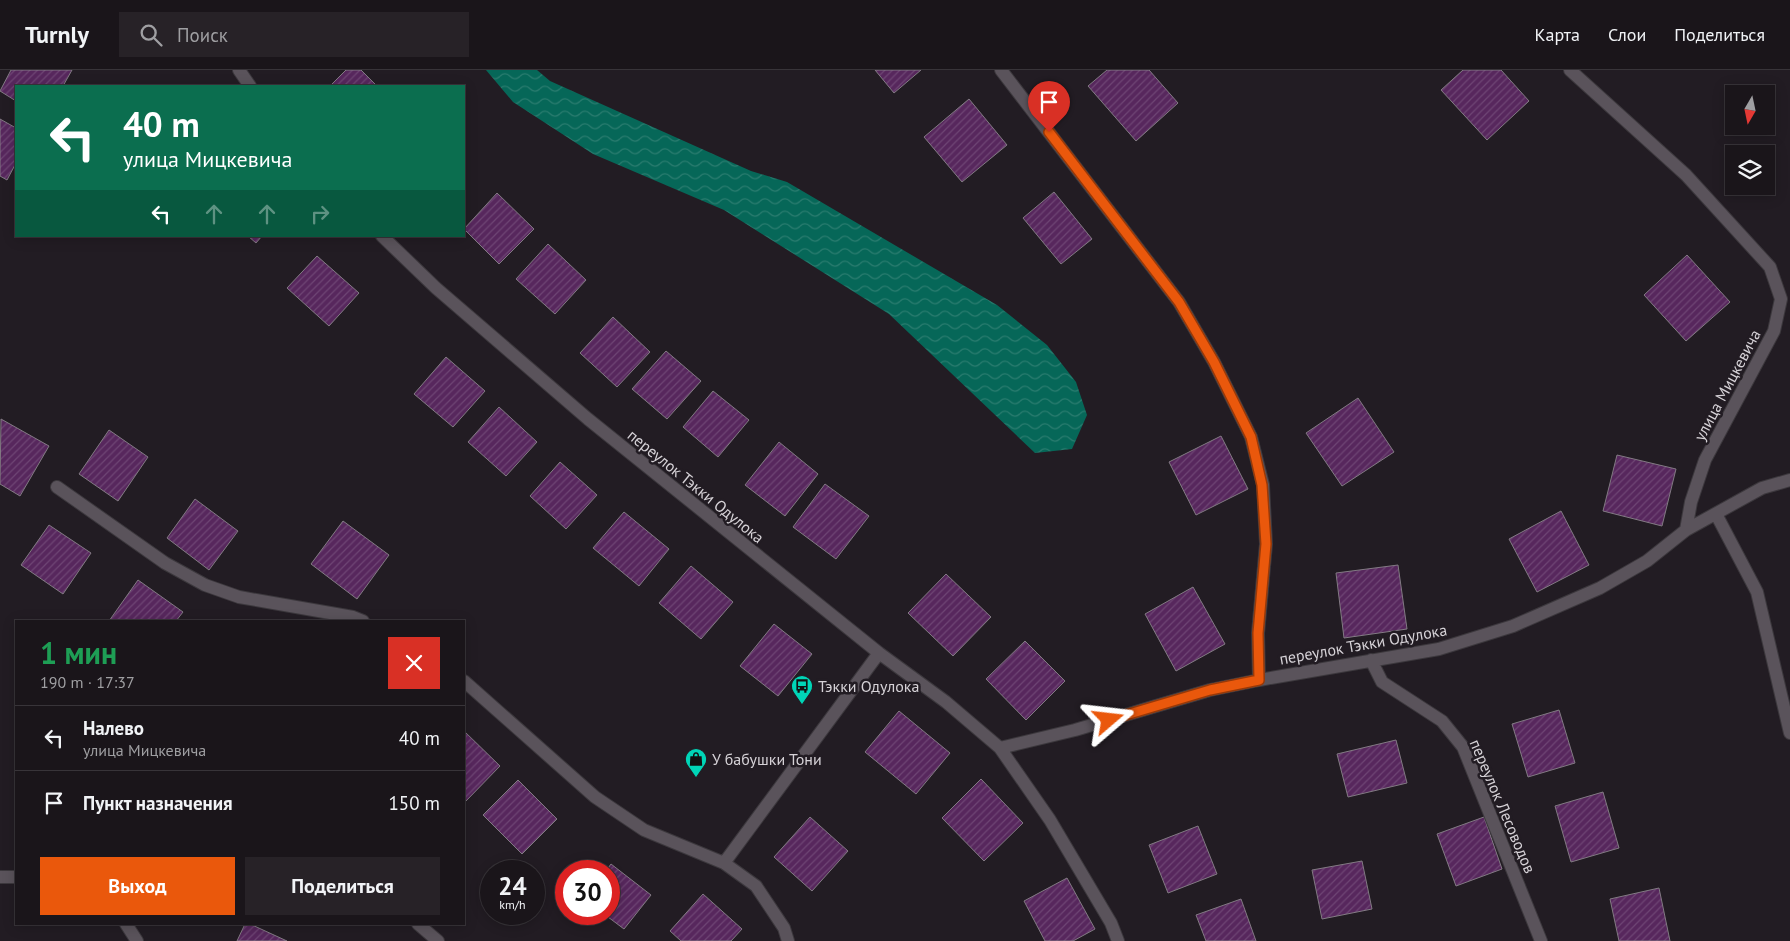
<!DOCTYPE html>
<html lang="ru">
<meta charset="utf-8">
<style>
body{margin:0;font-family:"PT Sans",sans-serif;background:#272227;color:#f1f3f6;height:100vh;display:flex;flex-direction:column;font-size:19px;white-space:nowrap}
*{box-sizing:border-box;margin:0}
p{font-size:16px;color:#9f9fa2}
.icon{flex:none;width:28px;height:28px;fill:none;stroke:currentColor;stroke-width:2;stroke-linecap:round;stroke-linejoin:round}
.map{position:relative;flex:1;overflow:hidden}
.panel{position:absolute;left:15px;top:550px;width:450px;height:305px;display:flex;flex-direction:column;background:#1a151a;border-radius:0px;box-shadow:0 2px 12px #0003,0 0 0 1px #383439}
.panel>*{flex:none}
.hud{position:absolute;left:15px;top:15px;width:450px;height:152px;border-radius:0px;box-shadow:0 2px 12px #0003,0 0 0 1px #383439;background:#0b6e4f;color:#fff;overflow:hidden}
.needle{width:32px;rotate:189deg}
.controls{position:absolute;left:1725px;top:15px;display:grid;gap:10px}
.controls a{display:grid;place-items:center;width:50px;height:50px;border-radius:0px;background:#1a151a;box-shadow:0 2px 12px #0003,0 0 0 1px #383439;font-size:25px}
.speed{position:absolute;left:480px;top:790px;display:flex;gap:10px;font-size:25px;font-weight:700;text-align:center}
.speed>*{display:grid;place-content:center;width:65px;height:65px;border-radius:50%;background:#1a151a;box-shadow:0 2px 12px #0003,0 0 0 1px #383439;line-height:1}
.speed small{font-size:12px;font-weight:400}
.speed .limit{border:8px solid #d22;background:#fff;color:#111}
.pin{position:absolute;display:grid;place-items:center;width:42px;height:42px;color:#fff;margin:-51px -21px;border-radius:50% 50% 50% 0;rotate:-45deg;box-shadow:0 0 5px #0007}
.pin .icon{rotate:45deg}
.me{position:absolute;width:55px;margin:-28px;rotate:73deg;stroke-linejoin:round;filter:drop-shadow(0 0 4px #0008)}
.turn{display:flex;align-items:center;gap:18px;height:105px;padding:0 25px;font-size:22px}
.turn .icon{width:65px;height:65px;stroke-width:2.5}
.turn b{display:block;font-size:35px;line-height:42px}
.lanes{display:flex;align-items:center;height:48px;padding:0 25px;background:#0003;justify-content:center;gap:25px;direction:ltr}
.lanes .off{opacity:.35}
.round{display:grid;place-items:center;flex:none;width:52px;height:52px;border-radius:0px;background:#272227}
.headline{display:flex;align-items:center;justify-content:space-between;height:85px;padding:0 25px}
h1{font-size:30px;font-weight:600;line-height:38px;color:#1e9e55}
.action{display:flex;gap:10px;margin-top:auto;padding:10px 25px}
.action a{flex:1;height:58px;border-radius:0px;background:#ea580c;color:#fff;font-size:20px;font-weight:600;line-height:58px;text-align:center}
.action a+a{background:#272227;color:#f1f3f6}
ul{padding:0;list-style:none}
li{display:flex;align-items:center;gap:15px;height:65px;padding:0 25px;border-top:1px solid #383439}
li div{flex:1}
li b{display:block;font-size:19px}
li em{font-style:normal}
header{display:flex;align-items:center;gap:30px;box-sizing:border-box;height:70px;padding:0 25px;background:#1a151a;border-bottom:1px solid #383439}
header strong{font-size:24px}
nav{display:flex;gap:28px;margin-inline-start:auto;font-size:18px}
.search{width:350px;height:45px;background:#272227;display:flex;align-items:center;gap:12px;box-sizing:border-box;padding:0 18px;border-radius:0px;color:#9f9fa2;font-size:19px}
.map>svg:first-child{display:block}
.water{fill:url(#water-waves)}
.building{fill:url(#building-hatch);stroke:#827a83}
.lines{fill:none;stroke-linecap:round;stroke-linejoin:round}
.minor-casing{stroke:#3c383d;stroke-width:14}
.minor{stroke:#5a535b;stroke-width:12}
.route-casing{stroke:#983908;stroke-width:12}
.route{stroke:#ea580c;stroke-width:9}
.labels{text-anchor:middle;stroke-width:5;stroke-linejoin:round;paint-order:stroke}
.street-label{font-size:16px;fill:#d6d2d7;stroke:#221c23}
.poi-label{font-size:16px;fill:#d6d2d7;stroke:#221c23;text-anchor:start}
</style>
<header>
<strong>Turnly</strong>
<div class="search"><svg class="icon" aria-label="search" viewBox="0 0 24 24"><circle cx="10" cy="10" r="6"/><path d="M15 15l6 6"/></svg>Поиск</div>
<nav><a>Карта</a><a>Слои</a><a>Поделиться</a></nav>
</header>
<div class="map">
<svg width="1790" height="871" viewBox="0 0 1790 871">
<defs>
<pattern id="water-waves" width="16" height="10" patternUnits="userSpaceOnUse" patternTransform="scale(1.25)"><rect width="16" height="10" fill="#066758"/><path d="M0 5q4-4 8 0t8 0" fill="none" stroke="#2a7c6f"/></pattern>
<pattern id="building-hatch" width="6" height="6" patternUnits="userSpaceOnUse" patternTransform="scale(1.25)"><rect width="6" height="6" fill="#57275d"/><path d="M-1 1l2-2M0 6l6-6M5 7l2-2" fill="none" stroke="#6e4574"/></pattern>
</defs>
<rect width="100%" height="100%" fill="#221c23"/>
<path class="water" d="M486,0H537L550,11L751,101L787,112L997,235L1047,275L1076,312L1087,345L1072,379L1035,383L889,244L724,140L593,84L513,32Z"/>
<path class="building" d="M11,0H72L63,16H16V31L0,21Z
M346,0H361L377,16H330Z
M875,0H921L894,23Z
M1107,0H1149L1178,33L1136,71L1088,16Z
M1463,0H1501L1529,31L1487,70L1441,20Z
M969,29L1007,75L962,112L924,67Z
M0,49L16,58V93L7,110L0,106Z
M1054,122L1092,169L1061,194L1023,148Z
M497,123L534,159L499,194L464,159Z
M248,166H262L256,173Z
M548,174L586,210L555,244L516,209Z
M1687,185L1730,232L1686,271L1644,225Z
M317,186L359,223L329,256L287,218Z
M613,247L650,282L617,317L580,283Z
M666,281L701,311L667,349L632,319Z
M446,287L485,321L453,357L414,324Z
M713,321L749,350L718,387L683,357Z
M1358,328L1394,382L1342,416L1306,363Z
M499,337L537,372L506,406L468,372Z
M1,349L49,376L20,426L0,414Z
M109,360L148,387L118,431L79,404Z
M1221,366L1248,419L1196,445L1169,392Z
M779,372L818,404L785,446L745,415Z
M1617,385L1676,399L1662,456L1603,441Z
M560,392L597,425L566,459L530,426Z
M825,414L869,446L836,489L793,457Z
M195,429L238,461L209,500L167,468Z
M1561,441L1589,495L1537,522L1509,469Z
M624,442L669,479L639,516L593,478Z
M343,451L389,485L357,529L311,494Z
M49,455L91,483L63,524L21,495Z
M1398,495L1407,559L1344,568L1336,503Z
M691,496L733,532L701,569L659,533Z
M946,504L991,547L953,586L908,543Z
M138,510L183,542L176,551H109Z
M1193,517L1225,574L1176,601L1145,544Z
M774,554L812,584L778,626L740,596Z
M1025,571L1065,611L1026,650L986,609Z
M1559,640L1575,693L1528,707L1512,654Z
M899,641L950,683L916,724L865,682Z
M464,661L500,696L466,731L464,729Z
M1396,670L1407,713L1348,727L1337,684Z
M981,709L1023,753L984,791L942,748Z
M518,710L557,749L522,784L483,745Z
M1603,722L1619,778L1571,792L1555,736Z
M810,747L848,781L812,821L774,787Z
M1484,747L1502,799L1456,816L1437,764Z
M1198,756L1217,804L1168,823L1149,775Z
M1362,791L1372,839L1322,849L1312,800Z
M611,794L651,825L624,859L604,844H609V801H606Z
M1067,808L1095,859L1073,871H1045L1024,831Z
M1659,818L1670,871H1619L1610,829Z
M703,824L742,859L731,871H681L670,861Z
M1241,829L1256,871H1206L1196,845Z
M245,854H250L287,871H237Z"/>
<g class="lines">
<g class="minor-casing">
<path id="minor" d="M239,0L250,16
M1001,0L1179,232L1214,292L1251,367L1263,415L1266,474L1258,563L1259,610
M1570,0L1686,105L1770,197L1781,229L1774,261L1705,390L1691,432L1686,460
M382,166L436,218L588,349L879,583L946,632L1000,678L1050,750L1111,853L1118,871
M57,417L165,493L205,515L239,527L353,547L363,551
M1716,444L1757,522L1790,663
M1371,590L1382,612L1442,651L1463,677L1541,871
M464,611L595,727L644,760L724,793
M1000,678L1075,660L1210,620L1259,610L1439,579L1513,556L1600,518L1647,491L1686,460L1762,418L1790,410
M0,807H16
M126,854L137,871
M418,854L438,871
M788,871L784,858L756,816L724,793L879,583"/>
</g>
<use href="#minor" class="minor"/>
</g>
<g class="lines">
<g class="route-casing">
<path id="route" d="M1049,62L1179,232L1214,292L1251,367L1262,415L1266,474L1258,563L1259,610L1210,620L1109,650"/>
</g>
<use href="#route" class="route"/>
</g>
<defs>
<g id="bus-pin" transform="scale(1.125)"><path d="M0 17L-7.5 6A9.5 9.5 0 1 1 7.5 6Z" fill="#00d5b7" stroke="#221c23"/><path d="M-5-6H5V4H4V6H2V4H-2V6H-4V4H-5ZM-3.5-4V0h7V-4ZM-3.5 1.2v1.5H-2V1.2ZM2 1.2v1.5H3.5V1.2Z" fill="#111"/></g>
<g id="shop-pin" transform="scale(1.125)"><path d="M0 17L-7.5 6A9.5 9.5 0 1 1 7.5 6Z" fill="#00d5b7" stroke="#221c23"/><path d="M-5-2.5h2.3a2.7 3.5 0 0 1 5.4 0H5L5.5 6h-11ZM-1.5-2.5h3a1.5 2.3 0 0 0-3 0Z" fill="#111"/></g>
</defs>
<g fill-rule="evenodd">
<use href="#bus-pin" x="802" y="616"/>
<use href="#shop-pin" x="696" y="689"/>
</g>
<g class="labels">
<g class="street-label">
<text transform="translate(1727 315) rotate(-62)" y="6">улица Мицкевича</text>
<text transform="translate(696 416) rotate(39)" y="6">переулок Тэкки Одулока</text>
<text transform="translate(1363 574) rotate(-10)" y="6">переулок Тэкки Одулока</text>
<text transform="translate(1503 736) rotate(67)" y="6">переулок Лесоводов</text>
</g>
<g class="poi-label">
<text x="818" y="622">Тэкки Одулока</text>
<text x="712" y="695">У бабушки Тони</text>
</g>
</g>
</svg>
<div class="controls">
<a><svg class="needle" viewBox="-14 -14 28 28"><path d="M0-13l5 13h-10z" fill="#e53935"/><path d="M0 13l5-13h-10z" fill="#9f9fa2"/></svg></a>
<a><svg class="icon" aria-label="layers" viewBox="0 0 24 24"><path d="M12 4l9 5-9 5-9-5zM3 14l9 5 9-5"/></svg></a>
</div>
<div class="speed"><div>24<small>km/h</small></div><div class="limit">30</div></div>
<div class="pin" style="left:1049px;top:62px;background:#d93025"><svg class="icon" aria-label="arrive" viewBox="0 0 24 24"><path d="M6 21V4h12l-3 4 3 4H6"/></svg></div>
<svg class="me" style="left:1109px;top:650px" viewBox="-20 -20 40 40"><path d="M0-17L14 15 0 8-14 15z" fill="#ea580c" stroke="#fff" stroke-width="4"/></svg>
<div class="hud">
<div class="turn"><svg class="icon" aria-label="left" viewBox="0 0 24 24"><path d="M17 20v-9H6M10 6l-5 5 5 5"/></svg><div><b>40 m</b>улица Мицкевича</div></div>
<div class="lanes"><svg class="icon" aria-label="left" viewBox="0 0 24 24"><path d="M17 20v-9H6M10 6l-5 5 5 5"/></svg><svg class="icon off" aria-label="ahead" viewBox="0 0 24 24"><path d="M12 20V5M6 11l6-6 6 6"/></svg><svg class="icon off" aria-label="ahead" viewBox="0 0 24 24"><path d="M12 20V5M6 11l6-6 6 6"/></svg><svg class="icon off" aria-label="right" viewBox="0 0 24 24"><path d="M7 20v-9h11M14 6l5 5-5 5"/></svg></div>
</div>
<section class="panel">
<div class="headline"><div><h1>1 мин</h1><p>190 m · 17:37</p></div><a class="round" style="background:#d93025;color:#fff"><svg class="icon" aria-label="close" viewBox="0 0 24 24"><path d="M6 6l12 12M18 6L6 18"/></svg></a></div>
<ul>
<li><svg class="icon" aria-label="left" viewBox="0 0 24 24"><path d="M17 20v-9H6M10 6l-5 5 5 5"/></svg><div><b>Налево</b><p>улица Мицкевича</p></div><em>40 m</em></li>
<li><svg class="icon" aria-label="arrive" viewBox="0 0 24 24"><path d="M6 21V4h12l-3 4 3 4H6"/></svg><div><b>Пункт назначения</b></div><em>150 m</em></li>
</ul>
<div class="action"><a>Выход</a><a>Поделиться</a></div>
</section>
</div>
